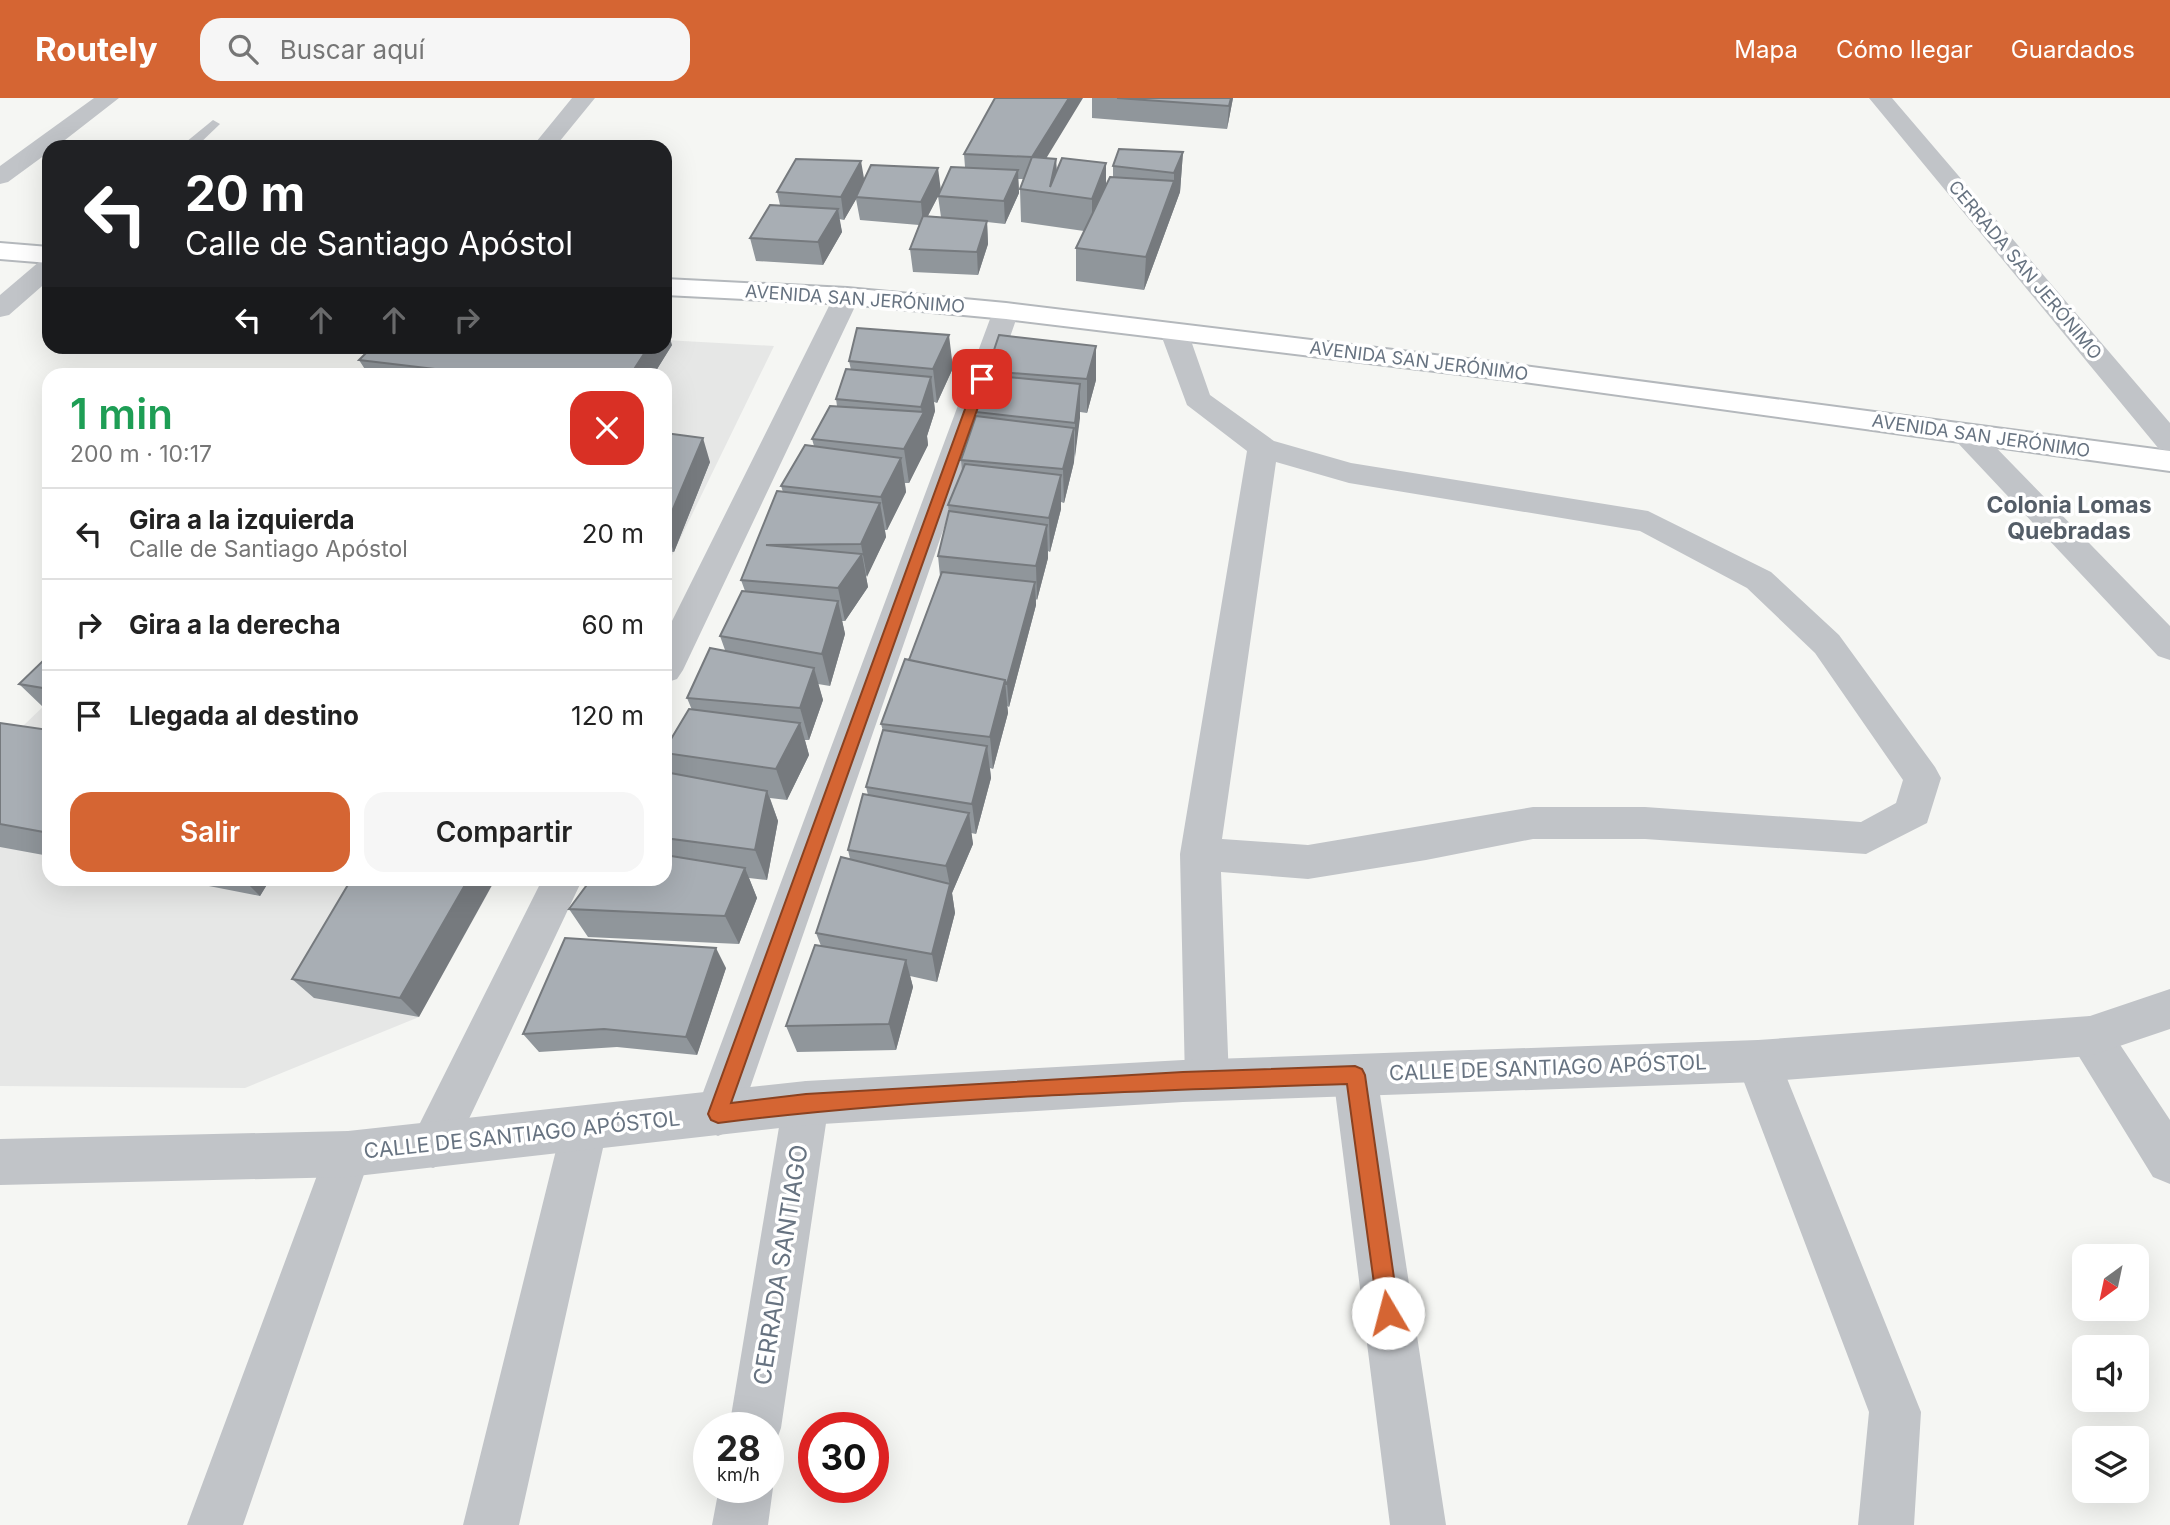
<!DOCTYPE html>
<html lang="es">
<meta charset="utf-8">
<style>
body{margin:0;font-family:Inter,sans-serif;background:#f6f6f6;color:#222;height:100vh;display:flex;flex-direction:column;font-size:26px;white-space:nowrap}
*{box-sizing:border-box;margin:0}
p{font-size:23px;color:#767676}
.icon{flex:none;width:38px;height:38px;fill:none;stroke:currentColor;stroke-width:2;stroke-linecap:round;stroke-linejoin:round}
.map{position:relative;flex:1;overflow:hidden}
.details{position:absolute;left:42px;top:270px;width:630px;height:518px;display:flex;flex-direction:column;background:#fff;border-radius:21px;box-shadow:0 7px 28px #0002}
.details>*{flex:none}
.banner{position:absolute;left:42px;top:42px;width:630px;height:214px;border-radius:21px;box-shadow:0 7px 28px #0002;background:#202124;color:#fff;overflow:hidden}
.needle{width:46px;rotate:213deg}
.tools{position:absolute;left:2072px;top:1146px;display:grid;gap:14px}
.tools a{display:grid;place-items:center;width:77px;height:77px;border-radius:14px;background:#fff;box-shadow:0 7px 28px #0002;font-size:35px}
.speed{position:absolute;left:693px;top:1314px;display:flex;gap:14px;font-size:35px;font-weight:700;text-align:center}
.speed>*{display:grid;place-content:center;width:91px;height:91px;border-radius:50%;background:#fff;box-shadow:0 7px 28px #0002;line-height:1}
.speed small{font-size:18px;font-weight:400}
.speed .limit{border:10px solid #d22;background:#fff;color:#111}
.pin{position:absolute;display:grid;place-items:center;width:60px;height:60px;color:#fff;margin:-30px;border-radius:14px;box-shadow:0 4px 10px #0006}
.me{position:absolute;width:77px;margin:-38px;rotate:352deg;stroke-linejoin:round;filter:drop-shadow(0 0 5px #0008)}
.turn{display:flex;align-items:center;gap:24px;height:147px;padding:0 28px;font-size:32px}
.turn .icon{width:91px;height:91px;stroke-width:2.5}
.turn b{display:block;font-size:49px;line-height:60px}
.lanes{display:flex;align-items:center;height:66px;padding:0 28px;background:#0003;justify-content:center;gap:35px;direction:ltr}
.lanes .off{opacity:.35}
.round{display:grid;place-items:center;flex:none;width:74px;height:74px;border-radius:21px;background:#f6f6f6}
.overview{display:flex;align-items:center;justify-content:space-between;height:119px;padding:0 28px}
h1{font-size:42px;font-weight:600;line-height:52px;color:#1e9e55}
.action{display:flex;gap:14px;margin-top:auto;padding:14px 28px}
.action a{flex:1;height:80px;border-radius:21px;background:#d56533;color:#fff;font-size:28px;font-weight:600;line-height:80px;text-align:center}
.action a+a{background:#f6f6f6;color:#222}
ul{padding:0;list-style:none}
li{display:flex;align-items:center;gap:21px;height:91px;padding:0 28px;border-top:2px solid #e0e0e0}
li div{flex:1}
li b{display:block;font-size:26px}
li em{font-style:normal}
header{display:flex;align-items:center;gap:42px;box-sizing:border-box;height:98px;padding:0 35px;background:#d56533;color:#fff}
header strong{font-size:33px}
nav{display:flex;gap:38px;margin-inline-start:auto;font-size:24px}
.search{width:490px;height:63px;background:#f6f6f6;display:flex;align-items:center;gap:18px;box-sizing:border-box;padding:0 24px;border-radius:21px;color:#767676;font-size:26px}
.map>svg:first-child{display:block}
.built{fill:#e6e7e6}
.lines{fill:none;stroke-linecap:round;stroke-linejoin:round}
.secondary-casing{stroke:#b4b8bc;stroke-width:4}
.service{fill:#c1c4c8;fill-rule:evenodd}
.minor{fill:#c1c4c8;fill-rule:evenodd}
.tertiary{fill:#c1c4c8;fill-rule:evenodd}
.secondary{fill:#fff;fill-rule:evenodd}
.wall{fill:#90969b;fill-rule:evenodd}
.shaded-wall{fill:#767a7e}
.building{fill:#a8aeb4;stroke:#767a7e;stroke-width:2}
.route{fill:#d56533;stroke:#8a4221;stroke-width:2}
.labels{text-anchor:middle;stroke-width:7;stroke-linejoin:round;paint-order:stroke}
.far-street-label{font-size:18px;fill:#677381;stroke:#fff}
.street-label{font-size:21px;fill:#677381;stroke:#fff}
.neighbourhood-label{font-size:23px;font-weight:bold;fill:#545d67;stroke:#fff}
.near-street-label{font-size:24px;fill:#677381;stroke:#fff}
</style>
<header>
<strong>Routely</strong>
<div class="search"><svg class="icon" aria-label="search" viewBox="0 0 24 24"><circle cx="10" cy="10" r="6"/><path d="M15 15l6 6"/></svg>Buscar aquí</div>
<nav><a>Mapa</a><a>Cómo llegar</a><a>Guardados</a></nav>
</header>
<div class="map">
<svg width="2170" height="1427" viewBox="0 0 2170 1427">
<rect width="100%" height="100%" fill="#f5f6f3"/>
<path class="built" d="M665,242L774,248L665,472V276H382L665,248Z
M49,603V780L496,781L419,919L245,990L0,988V650Z"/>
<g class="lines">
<g class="secondary-casing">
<path id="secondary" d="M0,145L49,149V165L0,161Z
M665,181L847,190L1006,205L1517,267L2170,353V373L1517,283L1006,221L847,206L665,197Z"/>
</g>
<path class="service" d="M213,22L220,26L196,49H180Z"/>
<path class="minor" d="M94,0H119L56,49H49V54L8,84L0,86V68Z
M572,0H595L555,49H532Z
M1869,0H1892L2170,325V353L2159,351Z
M49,160V182L9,217L0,219V197L40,163Z
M847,190L856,192L860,198L683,572L677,581L665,585V537L834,198L838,192Z
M1006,205L1015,207L1019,213L741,1016L734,1031L718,1038L702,1031L695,1016L993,213L997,207Z
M1174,226L1184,228L1188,234L1210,297L1274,343L1351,365L1648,413L1771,474L1839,537L1935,669L1941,680L1927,725L1866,756L1645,741H1533L1426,762L1308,781L1221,774L1229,982L1223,997L1207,1003L1191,997L1185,982L1180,756L1247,353L1187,307L1160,234L1164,228ZM1276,364L1349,385L1640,433L1747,490L1815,555L1903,682L1896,705L1861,724L1645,709H1533L1308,747L1222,741Z
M1966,327L1976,329L2170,528V562L2158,558L1956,343L1951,336L1956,329Z
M543,780H583L449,1063L433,1070L417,1063L410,1047L417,1031Z
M2090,918L2105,924L2170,1022V1086L2153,1079L2075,952L2068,938L2075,924Z
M1758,942L1774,948L1780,963L1921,1314L1914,1427H1858L1869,1314L1736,963L1742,948Z
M1355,956L1371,962L1377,977L1446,1427H1390L1333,977L1339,962Z
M806,983L822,990L829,1005L781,1330L774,1349L768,1351V1330H729L783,1005L790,990Z
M584,1010L600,1016L607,1032L519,1427H463L561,1032L568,1016Z
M348,1033L364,1040L371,1056L243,1427H187L325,1056L332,1040Z
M768,1378L773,1390L768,1427H712L719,1390H768Z"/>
<path class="tertiary" d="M2170,891V931L2090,958L1758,984L1183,1004L806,1027L348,1079L0,1087V1041L348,1033L806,983L1183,962L1758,942L2090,918Z"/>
<use href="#secondary" class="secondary"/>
</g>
<path class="wall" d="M995,0L1046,60L1056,61L1057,74L1106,65V87L1113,79V68L1183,54L1180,94L1144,192L1076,183V150L1084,133L1021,124L1020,91L1023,81H1018L1019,95L1005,126L987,124L988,146L978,177L913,174L910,151L919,127L860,122L856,101L844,122L839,121L842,134L823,167L756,163L750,140L780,107L777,94L864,82L941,93L965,69L964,56ZM940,94L938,98L941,119L928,118Z
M1092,0H1233L1227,31L1092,20Z
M672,247L654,276H368L359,262Z
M1096,248V282L1087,315L1080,314L1074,364L1064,405L1061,404V411L1050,454L1048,453V460L1037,502L1036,501V507L1009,609L1007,608L1008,615L993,671L990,670L991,680L976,736L971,735L973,746L952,795L955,815L937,884L910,878L913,889L896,952L797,954L786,928L821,848L816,835L850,761L848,752L868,697L866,689L883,633L881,626L909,562L940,478L938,458L949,415L948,407L962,373L961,362L977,318L976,314L988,279L987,273Z
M849,263L953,270L937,305L934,304L935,313L927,338L928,347L909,385H905L906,394L887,432H885L886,439L866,479L868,489L845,523H842L845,536L830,588L818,586L823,602L809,642H805L809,657L787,702L770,700L778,723L767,782L749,780L757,800L739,846L588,839L569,811L665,780V674L672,675L665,660V651L692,612L687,600L725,552L720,538L745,493L741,482L783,394L781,388L814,348L812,341L837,308L836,301L851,272Z
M665,335L710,364L674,454L665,453Z
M49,557V610L43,609L19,586Z
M0,625L49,632V758L0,749Z
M168,780H271L260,798Z
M352,780L419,919L314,900L292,881Z
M726,870L697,957L617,949L539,954L523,936Z"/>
<path class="shaded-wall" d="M1069,0H1083L1033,82L1032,59Z
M1231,0H1233L1227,31L1229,8Z
M1183,54L1180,94L1144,192L1146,159L1174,83V75Z
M1056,61L1057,94L1050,89Z
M861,63L865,86L844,122L841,99Z
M1106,65V98L1092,134V101Z
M938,70L941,93L923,127L921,104Z
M1018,72L1019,95L1005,126L1004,103Z
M838,111L842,134L823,167L818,144Z
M987,123L988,146L978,177L977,154Z
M665,224L672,247L654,276H631L649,248H665Z
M949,237L953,270L937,305L933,271Z
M1096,248V282L1087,315V281Z
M931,279L935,313L927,338L928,347L909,385L904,351L922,317L921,309Z
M1080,286V320L1075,359V325Z
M1074,330V364L1064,405L1063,371Z
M703,340L710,364L674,454L665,430Z
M901,360L906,394L887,432L881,399Z
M1061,377V411L1050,454L1049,420Z
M880,405L886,439L867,479L861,446Z
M1047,427L1048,460L1037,502L1036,468Z
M862,456L868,489L845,523L838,490Z
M1035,484L1036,507L1009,609L1007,586Z
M838,503L845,536L830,588L822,556Z
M814,570L823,602L809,642L800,610Z
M1005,582L1008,615L993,671L990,639Z
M800,625L809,657L787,702L776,671Z
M987,648L991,680L976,736L972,706Z
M767,693L778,723L767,782L755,752Z
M969,715L973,746L952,795L955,815L937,884L932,856L950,788L946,768Z
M745,770L757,800L739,846L725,818Z
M242,780H271L260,798Z
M469,780H496L419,919L400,900Z
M716,850L726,870L697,957L686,939Z
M906,862L913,889L896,952L889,926Z"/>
<path class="building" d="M995,0H1069L1032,59L964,56Z
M1117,0H1231L1229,8Z
M1119,51L1183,54L1174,75L1113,68Z
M1032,59L1056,61L1050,89L1062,60L1106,65L1092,101L1020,91Z
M796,61L861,63L841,99L777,94Z
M871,67L938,70L921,104L856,99Z
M951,69L1018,72L1004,103L938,98Z
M1110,79L1174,83L1146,159L1076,150Z
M770,107L838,111L818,144L750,140Z
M923,118L987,123L977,154L910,151Z
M857,230L949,237L933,271L849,263Z
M999,237L1096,248L1087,281L987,273Z
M373,248H649L631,276H477L359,262Z
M846,271L931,279L921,309L836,301Z
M988,277L1080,286L1075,325L976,314Z
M830,308L924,314L904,351L812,341Z
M976,318L1074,330L1063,371L961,362Z
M665,335L703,340L665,430Z
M805,347L901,360L881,399L781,388Z
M965,366L1061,377L1049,420L948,407Z
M777,393L880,405L861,446L766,447L862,456L838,490L741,482Z
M949,413L1047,427L1036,468L938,458Z
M942,474L1035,484L1007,586H1006L1005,582L909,562Z
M742,493L838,503L822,556L720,538Z
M710,550L814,570L800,610L687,600Z
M49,557V591L19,586Z
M905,561L1005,582L990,639L881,626Z
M689,611L800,625L776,671L665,655V651Z
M0,625L49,632V735L0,726Z
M883,632L987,648L972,706L866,689Z
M665,674L767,693L755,752L665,740Z
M863,696L969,715L946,768L848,752Z
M665,757L745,770L725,818L569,811L592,780H665Z
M841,759L950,786L932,856L816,835Z
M352,780H469L400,900L292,881Z
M565,840L716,850L686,939L604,931L523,936Z
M815,847L906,862L889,926L786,928Z"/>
<path class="route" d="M982,277L988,281L731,1005L806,996L1183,974L1355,968L1362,971L1365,977L1399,1215L1396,1223L1388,1226L1381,1223L1378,1215L1347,986C1138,993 926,999 718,1025L711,1022L708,1016L976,281Z"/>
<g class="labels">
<g class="far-street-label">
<text transform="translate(2025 172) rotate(50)" y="6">CERRADA SAN JERÓNIMO</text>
<text transform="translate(855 201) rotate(4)" y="6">AVENIDA SAN JERÓNIMO</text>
<text transform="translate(1419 263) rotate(7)" y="6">AVENIDA SAN JERÓNIMO</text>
<text transform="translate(1981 338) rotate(8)" y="6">AVENIDA SAN JERÓNIMO</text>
</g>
<g class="street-label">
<text transform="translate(1548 970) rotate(-2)" y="7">CALLE DE SANTIAGO APÓSTOL</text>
<text transform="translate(522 1037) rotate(-6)" y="7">CALLE DE SANTIAGO APÓSTOL</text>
</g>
<g class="neighbourhood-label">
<text x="2069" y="415">Colonia Lomas<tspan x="2069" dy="26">Quebradas</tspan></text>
</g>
<g class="near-street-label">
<text transform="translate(781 1167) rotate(-81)" y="8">CERRADA SANTIAGO</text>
</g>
</g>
</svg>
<div class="tools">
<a><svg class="needle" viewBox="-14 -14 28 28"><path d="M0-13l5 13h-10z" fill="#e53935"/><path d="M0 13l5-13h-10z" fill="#767676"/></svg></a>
<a><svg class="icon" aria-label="sound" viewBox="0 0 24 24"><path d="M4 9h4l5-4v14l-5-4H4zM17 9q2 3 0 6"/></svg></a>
<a><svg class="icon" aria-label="layers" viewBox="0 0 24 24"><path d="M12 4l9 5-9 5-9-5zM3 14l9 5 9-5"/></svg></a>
</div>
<div class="speed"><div>28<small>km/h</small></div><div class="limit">30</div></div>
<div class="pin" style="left:982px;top:281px;background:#d93025"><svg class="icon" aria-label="arrive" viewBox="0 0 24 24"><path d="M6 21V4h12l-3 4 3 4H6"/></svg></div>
<svg class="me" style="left:1388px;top:1215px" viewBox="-20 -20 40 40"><circle r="19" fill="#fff"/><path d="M0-13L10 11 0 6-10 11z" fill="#d56533"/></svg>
<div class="banner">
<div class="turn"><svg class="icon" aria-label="left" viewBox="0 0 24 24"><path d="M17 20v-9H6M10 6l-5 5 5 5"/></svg><div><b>20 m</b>Calle de Santiago Apóstol</div></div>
<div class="lanes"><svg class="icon" aria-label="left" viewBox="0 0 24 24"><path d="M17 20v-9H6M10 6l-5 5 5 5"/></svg><svg class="icon off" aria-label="ahead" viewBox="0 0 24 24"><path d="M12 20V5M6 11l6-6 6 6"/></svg><svg class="icon off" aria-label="ahead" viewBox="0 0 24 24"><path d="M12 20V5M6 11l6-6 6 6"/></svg><svg class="icon off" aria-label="right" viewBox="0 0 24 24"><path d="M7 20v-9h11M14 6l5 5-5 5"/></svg></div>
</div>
<section class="details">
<div class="overview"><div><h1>1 min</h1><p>200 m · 10:17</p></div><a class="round" style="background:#d93025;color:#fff"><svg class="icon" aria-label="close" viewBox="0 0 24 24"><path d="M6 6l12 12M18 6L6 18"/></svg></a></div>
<ul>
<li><svg class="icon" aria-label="left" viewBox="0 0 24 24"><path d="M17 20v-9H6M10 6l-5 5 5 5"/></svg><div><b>Gira a la izquierda</b><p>Calle de Santiago Apóstol</p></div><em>20 m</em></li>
<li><svg class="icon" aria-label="right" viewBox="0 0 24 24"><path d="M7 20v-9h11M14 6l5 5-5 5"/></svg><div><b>Gira a la derecha</b></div><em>60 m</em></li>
<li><svg class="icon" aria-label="arrive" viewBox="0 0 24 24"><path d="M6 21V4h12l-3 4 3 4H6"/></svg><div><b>Llegada al destino</b></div><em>120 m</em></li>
</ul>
<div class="action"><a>Salir</a><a>Compartir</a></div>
</section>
</div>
